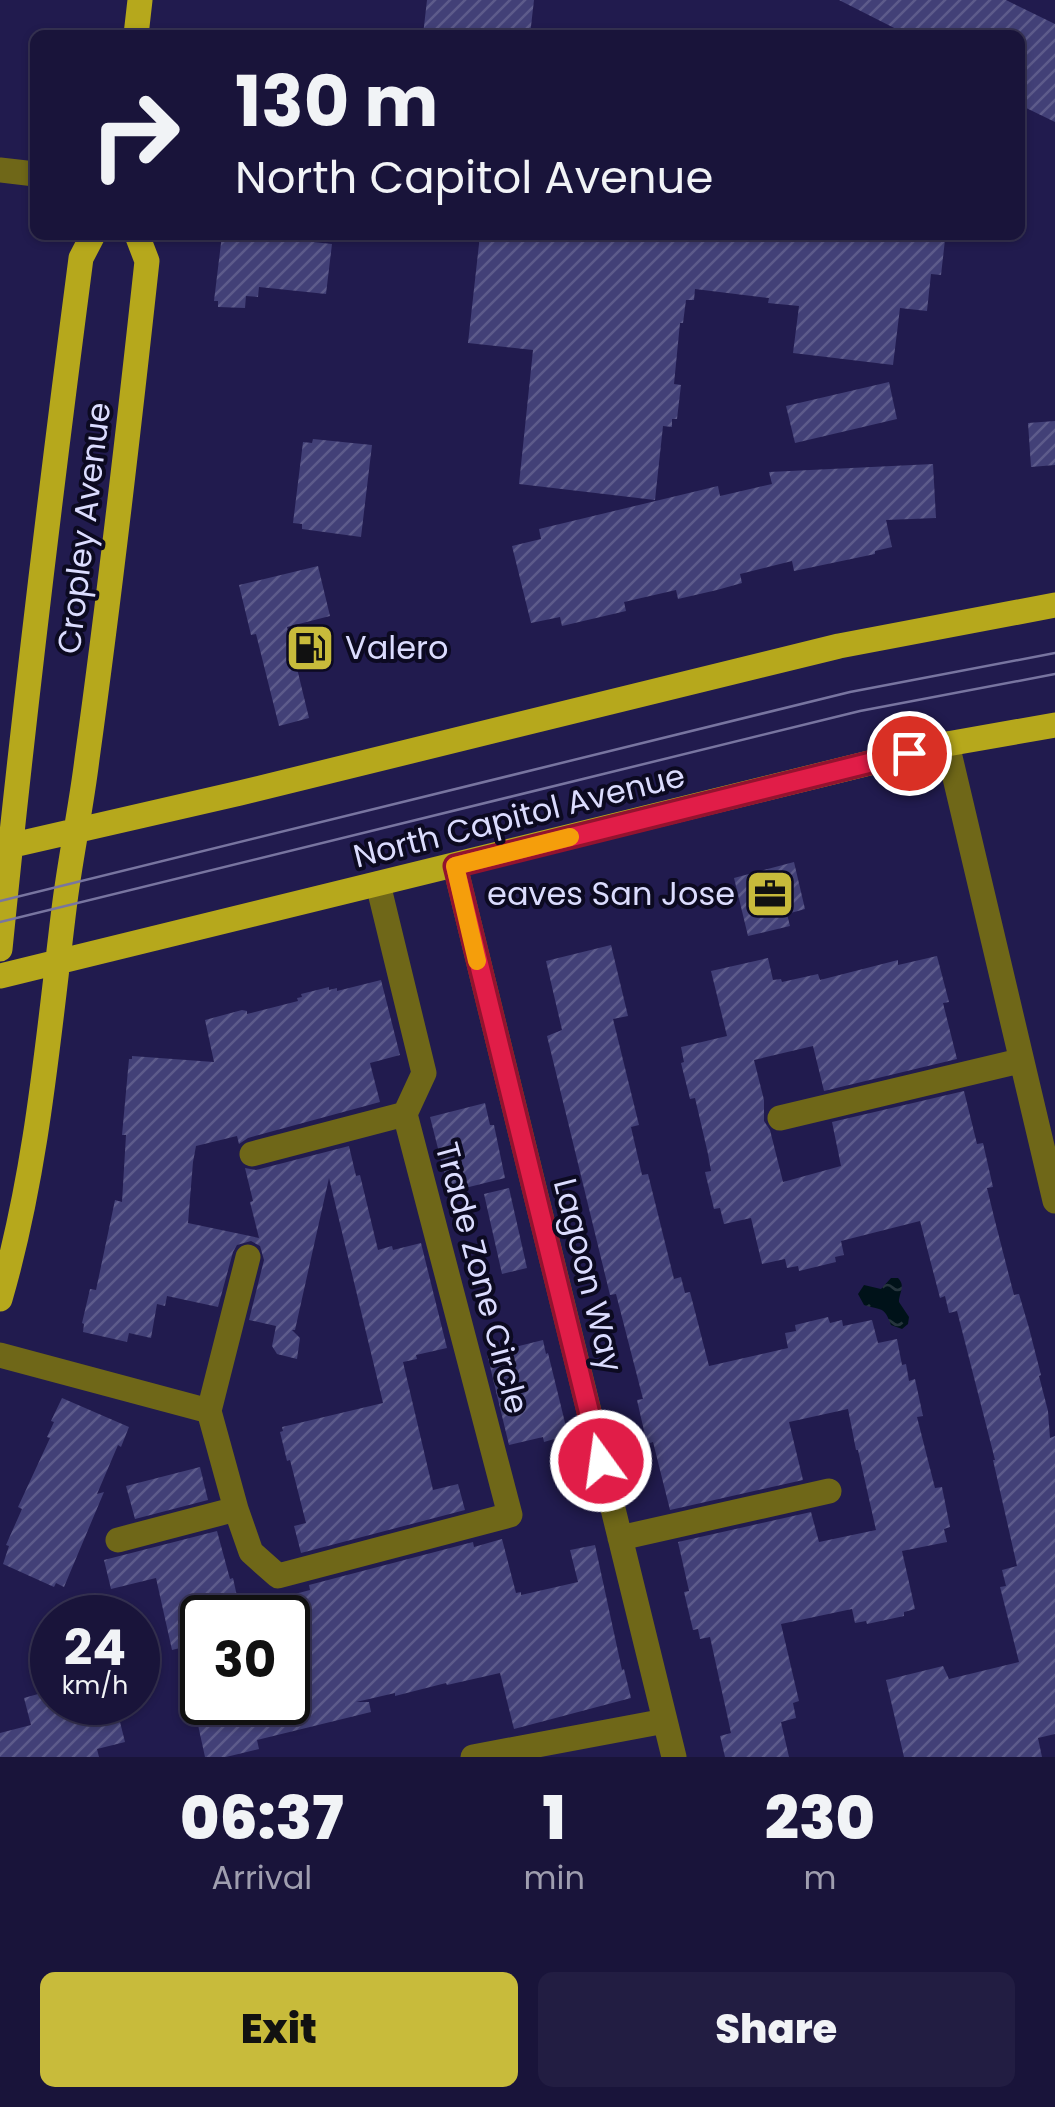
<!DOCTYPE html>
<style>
body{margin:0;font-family:Poppins,sans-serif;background:#221d42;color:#f1f3f6;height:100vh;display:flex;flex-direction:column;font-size:38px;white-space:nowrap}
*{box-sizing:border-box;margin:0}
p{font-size:32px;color:#9f9eaf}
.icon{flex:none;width:55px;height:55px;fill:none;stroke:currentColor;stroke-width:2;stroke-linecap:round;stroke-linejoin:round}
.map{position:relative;height:1757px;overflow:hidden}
.side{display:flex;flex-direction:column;background:#19143a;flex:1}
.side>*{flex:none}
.banner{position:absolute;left:30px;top:30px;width:995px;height:210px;border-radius:15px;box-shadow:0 2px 8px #0004,0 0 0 2px #373354;background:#19143a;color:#f1f3f6;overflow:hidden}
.speed{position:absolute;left:30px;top:1595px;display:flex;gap:20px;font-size:50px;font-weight:700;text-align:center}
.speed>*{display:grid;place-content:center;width:130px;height:130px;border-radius:50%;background:#19143a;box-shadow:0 2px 8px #0004,0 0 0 2px #373354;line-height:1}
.speed small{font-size:25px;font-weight:400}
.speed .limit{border:5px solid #111;border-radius:15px;background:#fff;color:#111}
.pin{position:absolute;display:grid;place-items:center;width:85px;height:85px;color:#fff;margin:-42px;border:5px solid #fff;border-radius:50%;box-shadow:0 2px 10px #0007}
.me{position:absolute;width:110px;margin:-55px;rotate:346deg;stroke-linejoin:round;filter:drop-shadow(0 0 8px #0008)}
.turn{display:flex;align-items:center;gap:35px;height:210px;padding:0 40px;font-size:45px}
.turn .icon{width:130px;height:130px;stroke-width:2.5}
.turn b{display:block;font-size:70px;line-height:85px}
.eta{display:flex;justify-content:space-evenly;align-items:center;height:170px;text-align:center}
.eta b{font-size:60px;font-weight:800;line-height:70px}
.cta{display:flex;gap:20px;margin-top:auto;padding:20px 40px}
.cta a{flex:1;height:115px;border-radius:15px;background:#c8bb3b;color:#111;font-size:40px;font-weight:800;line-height:115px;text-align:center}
.cta a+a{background:#221d42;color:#f1f3f6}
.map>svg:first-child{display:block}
.water{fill:url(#water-ripples)}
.building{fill:url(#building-hatch)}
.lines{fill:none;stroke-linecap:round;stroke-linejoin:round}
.minor{stroke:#6f6718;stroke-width:25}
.major{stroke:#b6a81c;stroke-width:25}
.tram{stroke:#7875a0;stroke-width:2.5}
.route-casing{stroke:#92132f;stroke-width:25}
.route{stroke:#e11d48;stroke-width:18}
.slow{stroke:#f59e0b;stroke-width:18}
.labels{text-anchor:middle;stroke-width:8;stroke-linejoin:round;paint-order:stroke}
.street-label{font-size:32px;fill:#dbdcfe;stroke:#0c0a21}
.poi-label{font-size:32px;fill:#dbdcfe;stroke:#0c0a21;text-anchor:start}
</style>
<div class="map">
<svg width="1055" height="1757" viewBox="0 0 1055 1757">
<defs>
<pattern id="water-ripples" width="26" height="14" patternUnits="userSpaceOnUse" patternTransform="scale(2.5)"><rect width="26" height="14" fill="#001219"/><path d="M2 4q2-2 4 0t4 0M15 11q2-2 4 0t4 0" fill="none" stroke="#25343c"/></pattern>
<pattern id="building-hatch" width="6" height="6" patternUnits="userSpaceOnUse" patternTransform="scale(2.5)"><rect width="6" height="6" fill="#424077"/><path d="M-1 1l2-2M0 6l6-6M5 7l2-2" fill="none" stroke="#5d5b8b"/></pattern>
</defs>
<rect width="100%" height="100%" fill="#211b4e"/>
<path class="water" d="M891,1278H898C906,1286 899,1293 899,1302L909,1317L908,1324L902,1329L891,1325C884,1305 881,1311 864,1305L858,1294L864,1285L881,1289Z"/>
<path class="building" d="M427,0H534L530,35H423Z
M839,0H1006L1055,24V122L1020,105V35H908Z
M222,235H276V238L332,244L326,294L259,287L258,297L246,296L245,308L218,307V301H214Z
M480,235H936V238L945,240L941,275L931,274L927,311L900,308L893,365L793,353L799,306L768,303L769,298L695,289L694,300H686L683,323H680L674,384L681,385L677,419H672V427L663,426L655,500L519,484L533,350L468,343Z
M889,382L897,419L795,443L786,406Z
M1055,421V465L1031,467L1028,423Z
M313,439L372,445L361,537L302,529V524L293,523L303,442L312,443Z
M933,464L936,518L886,520L892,547L875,551V554L794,571L792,561L740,574L742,583L717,590L678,599L676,590L624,602L626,611L562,626L560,617L531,623L512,546L541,539L539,529L718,486L720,496L772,484L769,472Z
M318,566L330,616L287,627L309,718L279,726L256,634L251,635L239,585Z
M794,862L805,909L787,914L790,926L748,936L734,878Z
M611,945L628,1016L613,1019L639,1125L631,1127L642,1175L648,1174L674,1279L681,1277L685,1293L690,1292L709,1366L788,1348L785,1333L796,1331L795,1325L828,1317L830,1323L842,1320L843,1326L872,1320L878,1343L897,1339L902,1365L906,1364L909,1381L915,1379L923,1416L917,1417L935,1488L942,1487L950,1527L944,1529L947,1542L902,1551L915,1609L904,1612V1616L867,1624L866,1621L855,1623L852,1609L781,1624L799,1701L793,1703L796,1718L781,1722L789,1757H725L720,1736L731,1733L710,1637L700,1639L698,1629L693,1630L684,1592L689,1591L678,1542L811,1512L819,1542L876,1530L858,1450H856L848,1409L789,1422L803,1480L670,1510L653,1442L647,1444L637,1400L643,1399L616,1294L610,1295L547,1036L562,1030L546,961Z
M937,956L949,1002L943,1003L957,1059L824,1091L813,1046L754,1060L764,1100V1121L770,1130L783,1182L841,1166L832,1122L964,1091L977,1144L983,1143L993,1187L987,1188L995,1221L1014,1295L1019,1294L1029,1328L1041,1375L1039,1376L1048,1411L1050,1438L1055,1436V1734L1038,1738L1042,1757H904L886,1680L943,1666L949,1679L1019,1662L1000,1587L1006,1586L1002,1570L1017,1566L993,1460H995L957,1311L949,1313L945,1296L940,1298L920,1221L841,1241L844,1255L835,1257L836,1262L799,1271L798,1266L787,1268L785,1259L762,1264L751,1218L724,1224L720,1208L714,1209L705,1172L711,1171L708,1154L695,1098L690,1099L681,1063L684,1062L681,1047L727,1036L711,971L768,958L773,980L781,979L782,982L818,974L820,980L898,960V965Z
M381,980L400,1055L370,1063L380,1102L248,1138L239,1144L237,1136L196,1146L193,1162L188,1223L259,1238L250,1202L253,1201L245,1168L256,1170L349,1146L356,1176L360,1175L378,1250L392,1246L393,1250L421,1243L447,1348L416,1355L417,1359L403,1362L433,1490L458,1484L465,1510L301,1553L294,1526L306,1523L290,1460L287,1461L280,1432L283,1431L282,1427L383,1403L329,1178L295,1330H292L300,1338L297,1359L277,1354L272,1346L276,1326L249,1320L264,1260L260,1246L251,1241L237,1245L233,1252L218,1307L167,1296L165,1306L157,1304L151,1338L129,1333L127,1342L83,1332L84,1324L82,1323L90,1289L96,1290L115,1200L122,1202L126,1135H122L129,1059H132V1056L214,1062L205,1020L242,1010L247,1011V1014L298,1001L297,998L302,997L301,994L329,987V990L337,988V991Z
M485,1103L490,1125H494L505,1178L449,1192L430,1117Z
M509,1188L527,1268L502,1274L484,1194Z
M543,1340L546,1354L548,1353L568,1435L544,1442L543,1437L509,1445L487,1354Z
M62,1398L129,1427L121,1447L118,1445L97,1494L104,1492L64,1587L56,1583L54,1587L3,1564L9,1546L6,1545L22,1509L18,1507L50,1438L47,1437L54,1422L51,1421Z
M200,1467L208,1500L135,1519L126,1486Z
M217,1531L230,1579L233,1578L240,1610L224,1614L225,1618H202V1696L191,1697L180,1648L172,1650L156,1578L111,1589L104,1560Z
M502,1539L516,1593L521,1592V1595L578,1582L570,1550L595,1545L622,1670L624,1669L631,1698L514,1729L500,1673L447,1685L446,1683L395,1696V1693L356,1702H369L371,1712L257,1740L259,1749L226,1757H205L193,1702H303L295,1672L300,1671L296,1656L311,1653L295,1594L310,1590L309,1585L473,1542L474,1547Z
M52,1690V1702H115L125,1742L97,1749L99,1757H0V1733L31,1725L24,1698Z"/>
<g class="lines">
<path class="minor" d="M0,170L35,174
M947,744L1055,1201
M455,866L674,1757
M378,884L424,1073L405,1114
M780,1118L1020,1061
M248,1257L209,1411L236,1509L251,1552L278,1576L510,1515L405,1114L252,1154
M0,1355L209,1411
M620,1538L829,1491
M118,1540L236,1509
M473,1757L665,1721"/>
<path class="major" d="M136,35L140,0
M0,848L240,793L839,646L1055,605
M0,949C23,718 51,488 81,258L93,235
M0,976L947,744L1055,725
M0,1299C37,1172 48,1039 64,909C70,859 81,809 87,759C110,593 129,427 147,261L137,235"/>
<path class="tram" d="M0,901L850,692L1055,653
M0,922L860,711L1055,674"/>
</g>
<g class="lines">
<g class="route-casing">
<path id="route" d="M601,1461L455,866L909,753"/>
</g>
<use href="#route" class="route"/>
<path class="slow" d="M477,961L455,866L570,837"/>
</g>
<defs>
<g id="fuel-square" transform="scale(2.5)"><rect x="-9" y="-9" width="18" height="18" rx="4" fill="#c8bb3b" stroke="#0c0a21"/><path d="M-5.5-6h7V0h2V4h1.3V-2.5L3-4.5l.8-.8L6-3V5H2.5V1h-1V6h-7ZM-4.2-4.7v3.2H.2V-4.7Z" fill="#111"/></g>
<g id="office-square" transform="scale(2.5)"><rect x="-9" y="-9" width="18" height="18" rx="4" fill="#c8bb3b" stroke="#0c0a21"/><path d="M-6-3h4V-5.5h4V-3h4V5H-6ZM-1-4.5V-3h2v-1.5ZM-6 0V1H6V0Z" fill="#111"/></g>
</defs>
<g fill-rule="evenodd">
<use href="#fuel-square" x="310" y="648"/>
<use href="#office-square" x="770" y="894"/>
</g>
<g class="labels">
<g class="street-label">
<text transform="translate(84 528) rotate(-83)" y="11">Cropley Avenue</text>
<text transform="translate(519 816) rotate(-14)" y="11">North Capitol Avenue</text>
<text transform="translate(588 1275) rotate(76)" y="11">Lagoon Way</text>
<text transform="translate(482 1278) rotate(75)" y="11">Trade Zone Circle</text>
</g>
<g class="poi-label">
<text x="345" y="659">Valero</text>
<text x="735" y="905" text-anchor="end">eaves San Jose</text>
</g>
</g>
</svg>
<div class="speed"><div>24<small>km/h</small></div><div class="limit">30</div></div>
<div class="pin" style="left:909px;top:753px;background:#d93025"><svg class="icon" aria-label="arrive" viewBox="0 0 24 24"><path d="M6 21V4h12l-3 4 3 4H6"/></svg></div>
<svg class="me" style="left:601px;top:1461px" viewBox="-20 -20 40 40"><circle r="17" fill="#e11d48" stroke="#fff" stroke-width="3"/><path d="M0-11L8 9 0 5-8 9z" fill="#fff"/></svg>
<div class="banner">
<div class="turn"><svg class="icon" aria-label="right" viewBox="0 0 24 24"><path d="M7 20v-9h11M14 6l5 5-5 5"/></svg><div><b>130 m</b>North Capitol Avenue</div></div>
</div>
</div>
<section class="side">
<div class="eta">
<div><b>06:37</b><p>Arrival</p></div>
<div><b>1</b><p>min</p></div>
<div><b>230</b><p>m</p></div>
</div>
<div class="cta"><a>Exit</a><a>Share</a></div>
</section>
